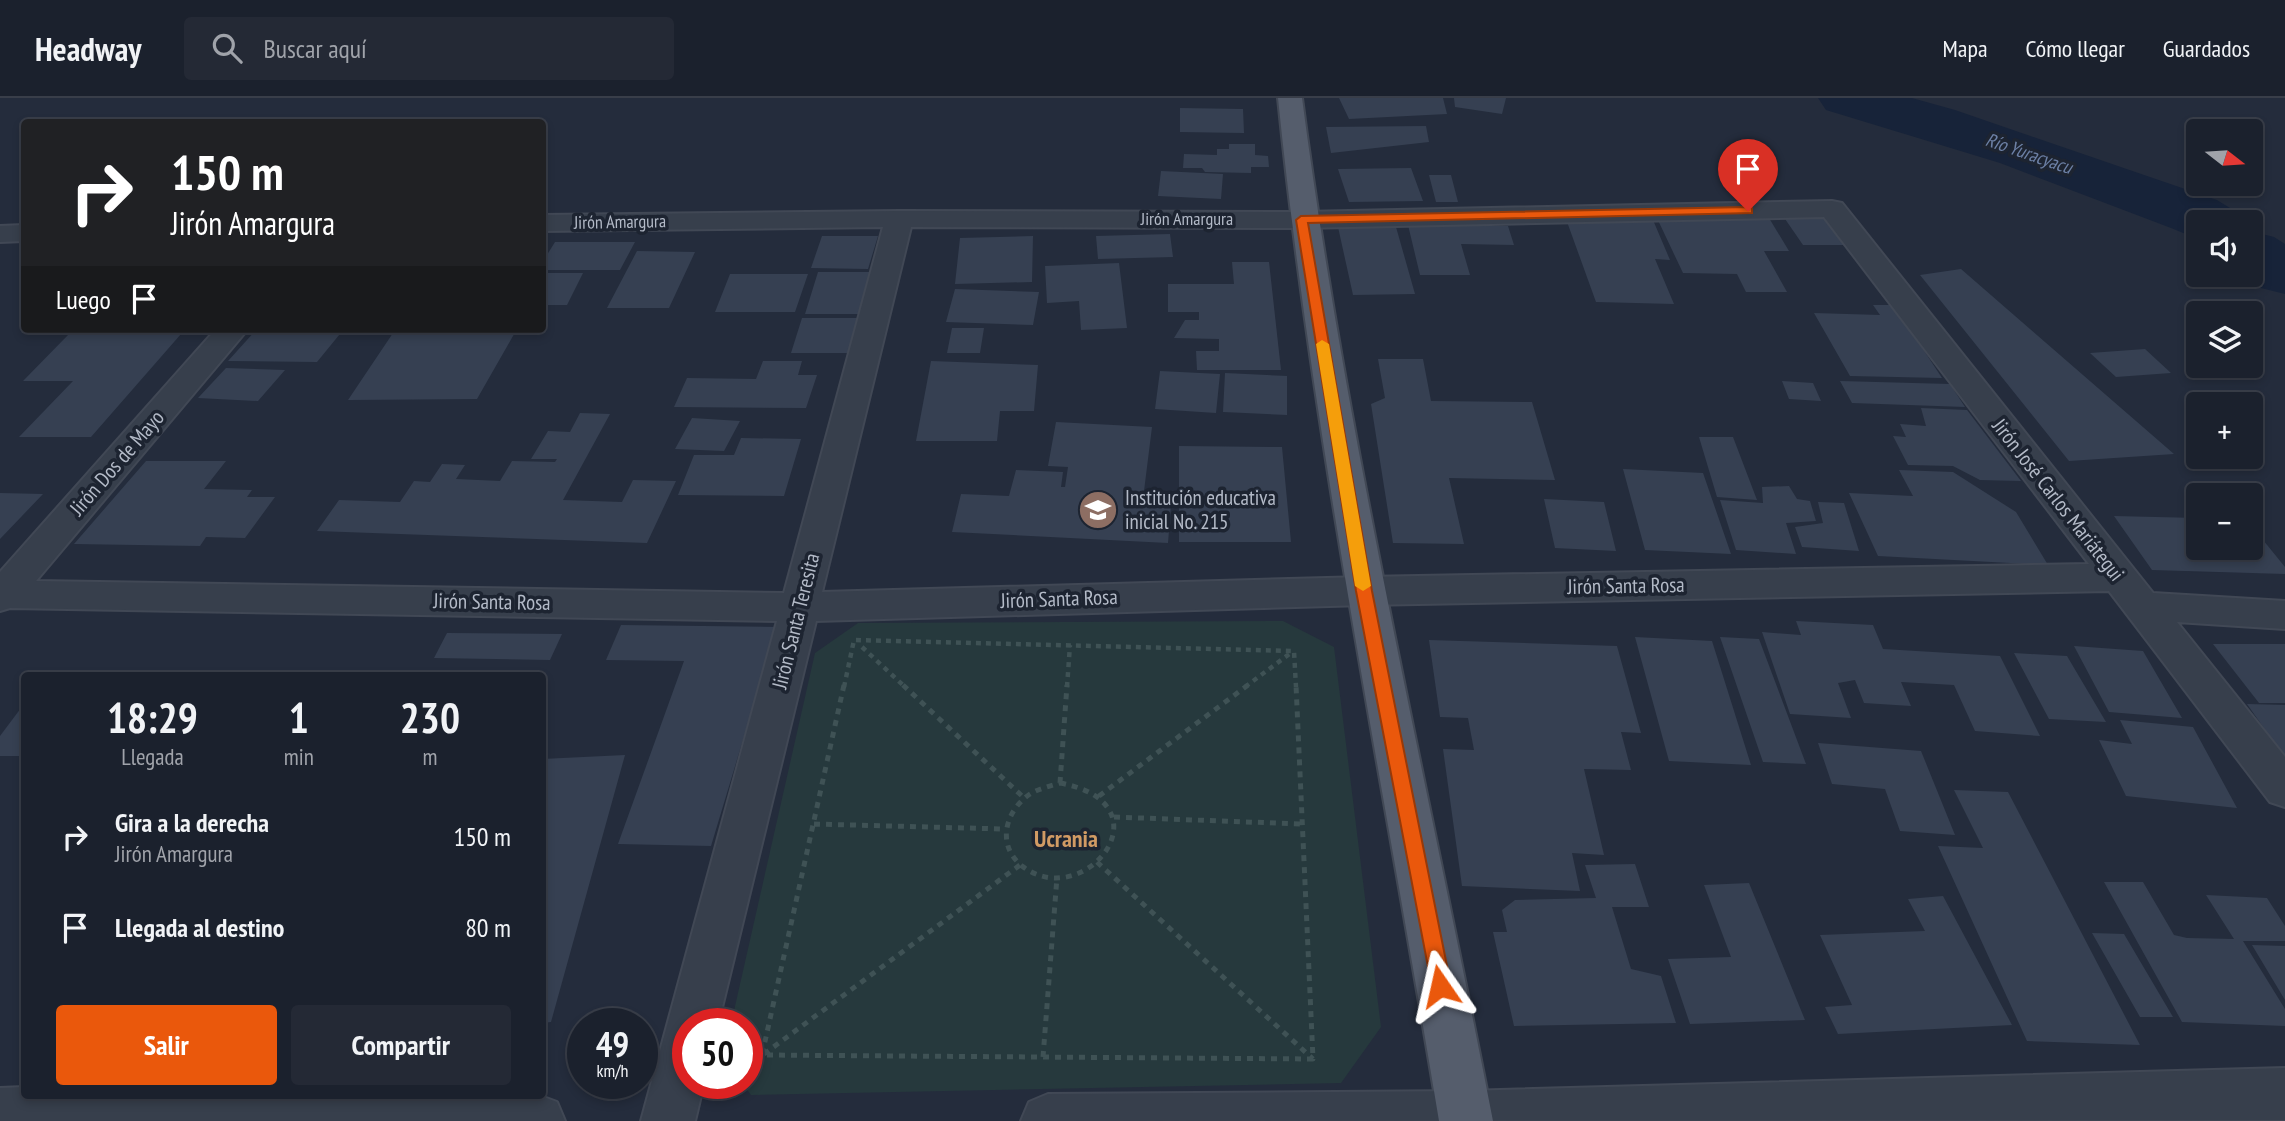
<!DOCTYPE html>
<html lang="es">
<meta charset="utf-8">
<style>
body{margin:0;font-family:"PT Sans Narrow",sans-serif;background:#242935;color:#f1f3f6;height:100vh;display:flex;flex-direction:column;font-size:26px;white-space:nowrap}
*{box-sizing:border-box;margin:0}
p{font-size:23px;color:#a0a3aa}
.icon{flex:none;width:38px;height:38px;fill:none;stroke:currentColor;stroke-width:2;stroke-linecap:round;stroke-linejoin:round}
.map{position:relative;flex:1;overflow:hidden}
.drawer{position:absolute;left:21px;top:574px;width:525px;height:427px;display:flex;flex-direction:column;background:#1b212d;border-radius:7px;box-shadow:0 4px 10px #0003,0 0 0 2px #393e49}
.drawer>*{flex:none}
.banner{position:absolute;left:21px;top:21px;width:525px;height:214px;border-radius:7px;box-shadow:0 4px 10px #0003,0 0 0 2px #393e49;background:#202124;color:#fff;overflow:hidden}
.needle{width:46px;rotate:107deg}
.tools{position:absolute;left:2186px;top:21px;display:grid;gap:14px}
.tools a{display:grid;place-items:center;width:77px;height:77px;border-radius:7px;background:#1b212d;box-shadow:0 4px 10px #0003,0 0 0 2px #393e49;font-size:35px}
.speed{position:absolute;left:567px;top:910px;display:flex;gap:14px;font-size:35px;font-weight:700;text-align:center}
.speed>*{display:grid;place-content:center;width:91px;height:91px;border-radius:50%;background:#1b212d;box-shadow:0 4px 10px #0003,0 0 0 2px #393e49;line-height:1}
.speed small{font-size:18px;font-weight:400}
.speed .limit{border:10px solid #d22;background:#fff;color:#111}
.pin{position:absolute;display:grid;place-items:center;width:60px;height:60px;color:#fff;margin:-72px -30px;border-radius:50% 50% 50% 0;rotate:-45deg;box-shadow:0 0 7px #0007}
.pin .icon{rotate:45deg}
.me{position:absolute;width:77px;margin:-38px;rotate:349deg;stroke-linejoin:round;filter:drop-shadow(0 0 5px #0008)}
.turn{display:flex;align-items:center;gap:24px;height:147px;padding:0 35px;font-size:32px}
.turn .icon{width:91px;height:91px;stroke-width:2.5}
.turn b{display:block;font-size:49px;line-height:60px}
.then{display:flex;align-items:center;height:66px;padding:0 35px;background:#0003;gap:14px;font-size:26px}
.eta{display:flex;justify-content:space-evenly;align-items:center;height:119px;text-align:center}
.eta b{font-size:42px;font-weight:600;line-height:49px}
.action{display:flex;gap:14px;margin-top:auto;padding:14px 35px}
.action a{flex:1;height:80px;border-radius:7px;background:#ea580c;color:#fff;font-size:28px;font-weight:600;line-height:80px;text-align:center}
.action a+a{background:#242935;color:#f1f3f6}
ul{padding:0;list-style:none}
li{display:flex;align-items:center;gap:21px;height:91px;padding:0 35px}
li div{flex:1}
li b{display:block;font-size:26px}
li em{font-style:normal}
header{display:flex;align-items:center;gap:42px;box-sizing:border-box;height:98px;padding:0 35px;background:#1b212d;border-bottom:2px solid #393e49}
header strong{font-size:33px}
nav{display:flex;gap:38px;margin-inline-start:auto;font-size:24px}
.search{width:490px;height:63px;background:#242935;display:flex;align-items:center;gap:18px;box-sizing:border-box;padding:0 24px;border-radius:7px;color:#a0a3aa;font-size:26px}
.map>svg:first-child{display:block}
.green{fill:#26393d}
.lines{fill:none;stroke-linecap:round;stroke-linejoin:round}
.river{fill:#172339;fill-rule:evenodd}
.building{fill:#364052}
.minor-casing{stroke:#414855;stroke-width:4}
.major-casing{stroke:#414855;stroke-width:4}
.path-far1{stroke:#3f5255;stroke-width:4.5;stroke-dasharray:5 5;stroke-linecap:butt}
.path{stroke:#3f5255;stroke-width:5;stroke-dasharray:6 6;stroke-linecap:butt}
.minor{fill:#373f4c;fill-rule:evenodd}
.major{fill:#555d6c;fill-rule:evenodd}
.route{fill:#ea580c;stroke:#983908;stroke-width:2}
.slow{fill:#f59e0b}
.labels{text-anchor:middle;stroke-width:7;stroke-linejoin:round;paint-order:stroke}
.far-street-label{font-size:18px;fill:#b3bac7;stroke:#1d2431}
.far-water-label{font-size:19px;font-style:italic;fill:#6d81a6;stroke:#1d2431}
.street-label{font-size:21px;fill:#b3bac7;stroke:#1d2431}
.poi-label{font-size:21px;fill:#b3bac7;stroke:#1d2431;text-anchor:start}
.quarter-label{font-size:24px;font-weight:bold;fill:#d29b64;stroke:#1d2431}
</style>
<header>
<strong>Headway</strong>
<div class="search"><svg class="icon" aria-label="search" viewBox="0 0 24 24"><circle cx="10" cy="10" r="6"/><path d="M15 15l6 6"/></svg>Buscar aquí</div>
<nav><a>Mapa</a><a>Cómo llegar</a><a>Guardados</a></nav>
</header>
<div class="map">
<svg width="2285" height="1023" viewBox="0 0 2285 1023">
<rect width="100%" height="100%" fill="#242c3c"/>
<path class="green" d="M1283,523L1334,549L1381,929L1341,985L751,997L742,985H747V926H731L815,555L858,525Z"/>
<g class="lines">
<path class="river" d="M1818,0H1912L1955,12L2217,102L2230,110L2239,124H2198V141L2171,130L2000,65L1826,12Z
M2250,133L2274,139L2285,146V196L2261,190L2241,177H2250Z"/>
</g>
<path class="building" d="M1339,0H1443L1447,16L1349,21Z
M1454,0H1506L1502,16L1455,9Z
M1180,10L1243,11L1244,35L1180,34Z
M1426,28L1429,44L1331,55L1326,29Z
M1229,46H1255V57L1268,58L1269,69H1251V75L1205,74L1202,70H1183L1184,56L1217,57V51H1229Z
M1411,70L1423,103L1349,104L1338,71Z
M1161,73L1223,76L1221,101L1158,98Z
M1429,77H1451L1458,104H1436Z
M1656,118L1769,120L1789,153H1764L1787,194H1746L1737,176L1683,175Z
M1783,118H1823L1844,147H1803Z
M1566,121L1653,122L1670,162L1655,161L1674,206L1596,204Z
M1408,127L1508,128L1514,147L1461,146L1470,177H1420Z
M1338,129H1396L1415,196L1353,197Z
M1170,136L1173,159L1098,161L1096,138Z
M822,138H878L868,171L811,170Z
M1033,138L1032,184L955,186L960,140Z
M555,144H635L620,172H542V165Z
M637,153L695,154L669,210H607Z
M1232,164H1269L1281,272H1197L1196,253H1219V241L1174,240L1185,222H1199V214H1168V186H1234Z
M1119,165L1127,230L1081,232L1079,203L1047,205L1045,168Z
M1961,171L2174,356L2069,363L1920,177Z
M818,174H871L860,216H805Z
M542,175H583L567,207H542Z
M730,176H808L795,214H715Z
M955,191L1039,194L1033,227L946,224Z
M1873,207H1894L1942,280L1850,278L1814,215L1880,217Z
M802,220H860L850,255H791Z
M952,230H984L980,255H947Z
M257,231H344L317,264L228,263Z
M475,231H517L477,301L348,302L393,235L473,234Z
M181,236L91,339H19L73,283H23L68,237Z
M2145,251L2171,275L2116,279L2090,255Z
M1378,261H1423L1431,303L1532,304L1555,382L1449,380L1464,446L1393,445L1371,306L1385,300Z
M763,263H802L798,277H817L806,310L674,309L687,280L756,281Z
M931,263L1038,267L1034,313H1000L997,343H916Z
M226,270L285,272L258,303L198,300Z
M1160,273L1220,276L1216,315L1155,311Z
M1225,275L1287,278V317L1223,314Z
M1782,283L1813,285L1821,303L1789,301Z
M1840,283L1950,286L1965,309L1852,305Z
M1921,310L1967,312L2021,383L1980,382L1953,368L1908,367L1893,338L1906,339L1900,326L1926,328Z
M580,315L610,316L563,402L622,404L633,382L676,383L647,445L317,433L339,402L400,404L414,383L430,384L442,366L465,367L456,381L500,383L512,363L555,364L557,361H531L548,333L570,334Z
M692,320L740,323L724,353L675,351Z
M1056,324L1152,329L1144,393L1172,395L1168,445L952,434L961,396L1009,398L1016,372L1063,374L1061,389H1065L1068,369L1048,368Z
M1699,339H1733L1757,402L1717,399Z
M741,340L801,341L784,398L678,397L694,357H734Z
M1179,348L1282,349L1291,444H1179Z
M146,363H226L204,391L252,392L247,399H275L245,440L206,439L200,448L74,446Z
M1623,371L1703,375L1731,456L1645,452Z
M1899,372L1953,374L2016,414L2048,467L1878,458L1849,395L1913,398Z
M1789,388L1797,401L1810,403L1816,423L1786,425L1796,456L1736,452L1720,402L1763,405L1762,389Z
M0,395L43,396L0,441Z
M1544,401L1604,404L1616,453L1555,450Z
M1818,404L1844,405L1859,453L1802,449L1795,429L1823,425Z
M2114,418L2198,420V450H2250V426L2285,469V476L2152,472Z
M1796,523L1873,527L1883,551L2000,558L2040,638L1975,633L1954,587L1901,584L1911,608L1864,605L1855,582L1838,585L1851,620L1790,616L1762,534L1801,537Z
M621,527L777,529L711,748L618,746L684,563L606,562Z
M447,535L562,536L550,562L434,560Z
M1635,539L1712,543L1751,667L1669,663Z
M1720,539L1759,541L1806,666L1763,664Z
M1429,542L1617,548L1641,635L1621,634L1631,672L1584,671L1604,757L1572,755L1580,793L1462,788L1443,651L1474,652L1468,620L1440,619Z
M2213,546H2285V605H2259Z
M2074,548L2143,553L2182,620L2109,614Z
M2014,555L2067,558L2106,624L2049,621Z
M24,606V658H0V638Z
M2247,606L2285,607V660Z
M2120,622L2193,629L2237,710L2126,698L2099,642L2132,646Z
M1818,645L1921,653L1955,737L1900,733L1885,691L1832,686Z
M625,657L551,924L542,925V661Z
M1954,692L2008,694L2140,947L2027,943L1938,748L1983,750Z
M1635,766L1649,809H1612L1631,871L1661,878L1676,925L1514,928L1493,834H1507L1502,812L1515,802L1596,800L1585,767Z
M2104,784H2143L2174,837L2187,840L2234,841L2206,797L2267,800L2285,828V843H2243L2285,911V928L2182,924Z
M1749,785L1805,922L1690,926L1668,861L1731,859L1704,787Z
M1943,798L2012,927L1838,936L1825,909L1852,907L1820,837L1925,833L1908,801Z
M2092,835L2124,836L2173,919H2140Z
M2252,847L2285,848V902Z"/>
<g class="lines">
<g class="minor-casing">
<path id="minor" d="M1832,103L1842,105L2153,495L2285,503V531L2177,524L2285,659V709L2270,704L2109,493L1364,507L816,523L718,926H688V985H704L695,1023H641L777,523L10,510L0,513V474L216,231H248L36,483L784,495L883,129L542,133V117L899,113L1302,114ZM1824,119L2089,466L1364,479L822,494L911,129L1302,130Z
M24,127V143L0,144V128Z
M2285,970V1022L1021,1023L1029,1004L1048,996L1466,993Z
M24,989V998H541L557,1004L565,1023H0V990Z"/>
</g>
<g class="major-casing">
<path id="major" d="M1278,0H1302C1347,345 1427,682 1493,1023H1439C1383,682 1313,344 1278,0Z"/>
</g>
<path class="path-far1" d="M862,549L905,589
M844,589L854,542L1294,553L1296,589
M1067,589L1070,547
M1245,589L1292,554"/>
<path class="path" d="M844,587L762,957L1313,961L1296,587
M903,587L1022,698
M1060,685C1172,706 1084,816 1022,768C996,747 1005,713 1030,696C1038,691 1050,688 1060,685Z
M1060,685L1067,587
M1099,698L1248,587
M1114,719L1302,726
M814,726L1004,731
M1097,764L1313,961
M764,956L1020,767
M1043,959L1057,779"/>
<use href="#minor" class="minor"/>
<use href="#major" class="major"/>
</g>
<path class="route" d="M1748,109L1752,110V115L1308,125L1372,493L1451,888L1448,895L1440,897L1433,895L1356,493L1296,122L1301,118Z"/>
<path class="slow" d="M1322,242L1329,246L1371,488L1363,493L1355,488L1316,246Z"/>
<defs>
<g id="school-disc" transform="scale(2.0125)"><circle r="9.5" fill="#8d6e63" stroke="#1d2431"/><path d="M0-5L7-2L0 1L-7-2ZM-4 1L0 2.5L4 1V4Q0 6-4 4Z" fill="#fff"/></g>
</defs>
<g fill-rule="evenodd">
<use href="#school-disc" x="1098" y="412"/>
</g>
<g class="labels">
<g class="far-street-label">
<text x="1187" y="127">Jirón Amargura</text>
<text transform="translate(620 124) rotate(-1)" y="6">Jirón Amargura</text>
</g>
<g class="far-water-label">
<text transform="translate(2029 55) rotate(19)" y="7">Río Yuracyacu</text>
</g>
<g class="street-label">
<text transform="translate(117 365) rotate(-49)" y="7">Jirón Dos de Mayo</text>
<text transform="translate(2058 402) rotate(52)" y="7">Jirón José Carlos Mariátegui</text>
<text transform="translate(1626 488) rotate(-1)" y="7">Jirón Santa Rosa</text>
<text transform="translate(1059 501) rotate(-2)" y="7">Jirón Santa Rosa</text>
<text transform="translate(492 504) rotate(1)" y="7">Jirón Santa Rosa</text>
<text transform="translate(796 523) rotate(-76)" y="7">Jirón Santa Teresita</text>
</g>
<g class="poi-label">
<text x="1125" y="407">Institución educativa<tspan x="1125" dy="24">inicial No. 215</tspan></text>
</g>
<g class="quarter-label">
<text x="1066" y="749">Ucrania</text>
</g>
</g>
</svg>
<div class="tools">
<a><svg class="needle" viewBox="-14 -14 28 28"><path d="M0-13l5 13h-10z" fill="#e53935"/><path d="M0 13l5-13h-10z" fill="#a0a3aa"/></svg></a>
<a><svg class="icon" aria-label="sound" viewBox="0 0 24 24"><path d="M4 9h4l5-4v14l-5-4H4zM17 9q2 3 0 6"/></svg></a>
<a><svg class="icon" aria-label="layers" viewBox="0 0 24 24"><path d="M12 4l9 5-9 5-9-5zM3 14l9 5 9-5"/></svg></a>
<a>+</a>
<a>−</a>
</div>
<div class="speed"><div>49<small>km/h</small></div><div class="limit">50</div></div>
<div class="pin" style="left:1748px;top:113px;background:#d93025"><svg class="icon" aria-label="arrive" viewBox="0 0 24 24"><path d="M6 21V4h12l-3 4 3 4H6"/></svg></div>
<svg class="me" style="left:1440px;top:888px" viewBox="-20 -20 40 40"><path d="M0-17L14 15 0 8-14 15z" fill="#ea580c" stroke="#fff" stroke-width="4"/></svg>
<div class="banner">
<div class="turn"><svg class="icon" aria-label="right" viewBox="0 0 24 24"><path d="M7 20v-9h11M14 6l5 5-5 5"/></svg><div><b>150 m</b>Jirón Amargura</div></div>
<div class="then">Luego<svg class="icon" aria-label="arrive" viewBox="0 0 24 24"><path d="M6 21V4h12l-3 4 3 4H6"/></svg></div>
</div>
<section class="drawer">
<div class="eta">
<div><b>18:29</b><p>Llegada</p></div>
<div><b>1</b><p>min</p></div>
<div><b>230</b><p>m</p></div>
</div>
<ul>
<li><svg class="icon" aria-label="right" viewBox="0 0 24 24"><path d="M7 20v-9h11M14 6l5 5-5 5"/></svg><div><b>Gira a la derecha</b><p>Jirón Amargura</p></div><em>150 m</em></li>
<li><svg class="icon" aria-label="arrive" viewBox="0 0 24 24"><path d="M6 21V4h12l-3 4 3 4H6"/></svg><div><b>Llegada al destino</b></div><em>80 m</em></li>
</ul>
<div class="action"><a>Salir</a><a>Compartir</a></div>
</section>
</div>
